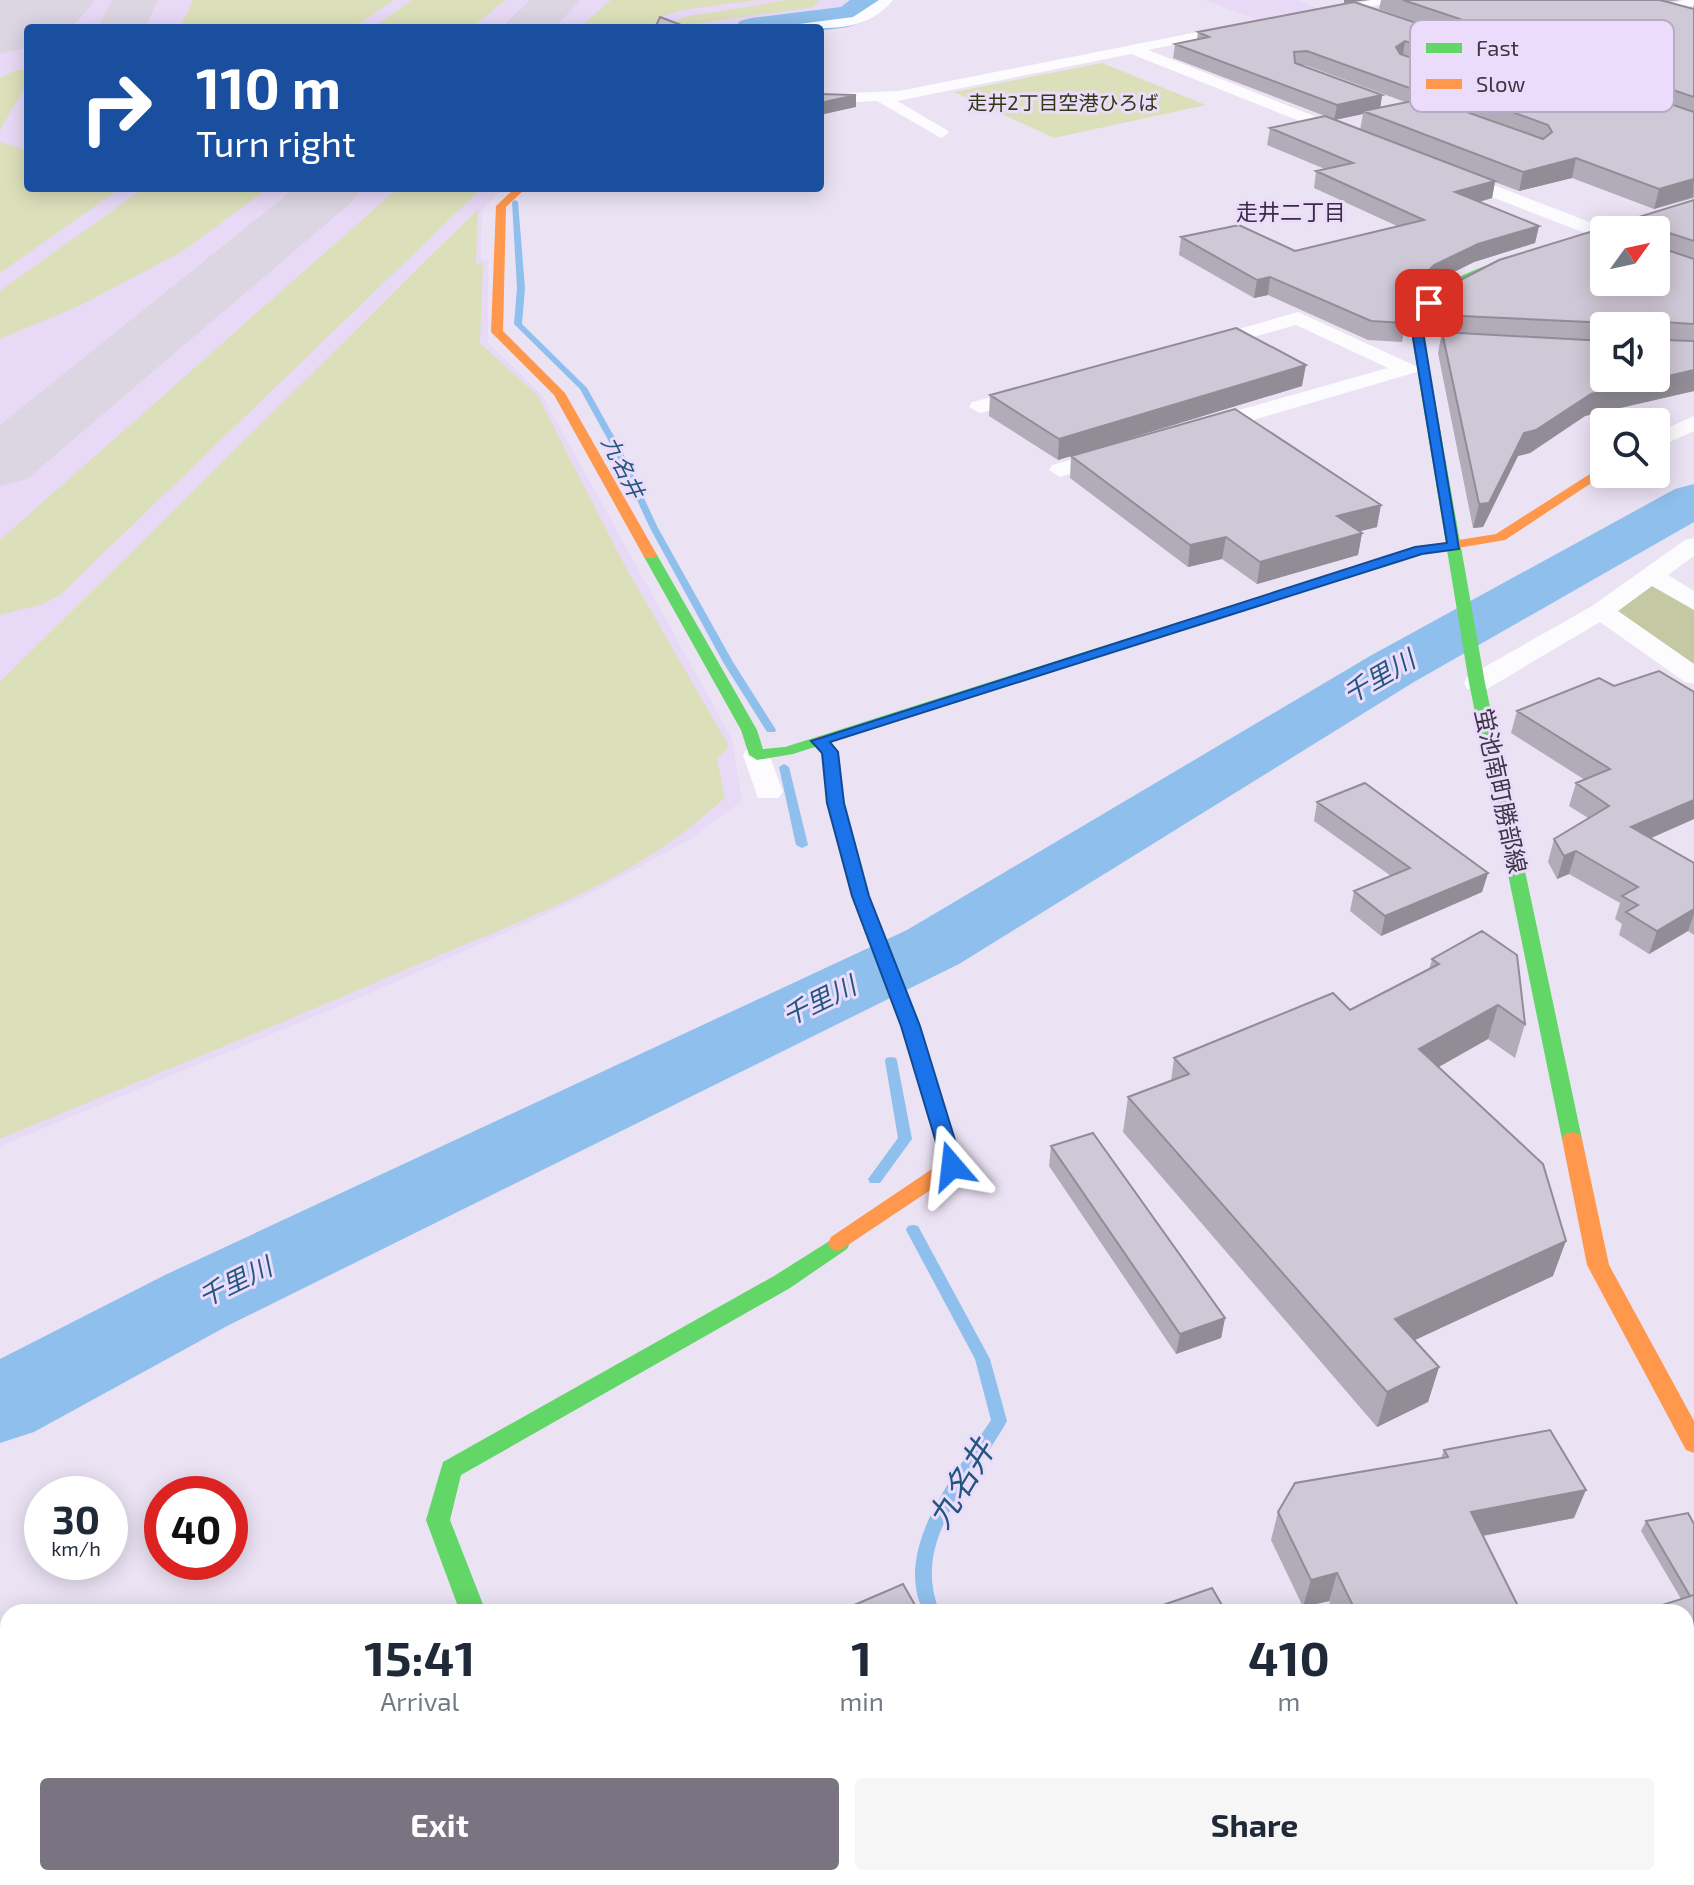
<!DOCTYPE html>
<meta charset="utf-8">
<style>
body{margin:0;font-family:"Exo 2","Noto Sans JP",sans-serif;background:#f6f6f7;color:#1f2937;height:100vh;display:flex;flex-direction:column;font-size:30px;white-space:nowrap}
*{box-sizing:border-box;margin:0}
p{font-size:26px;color:#747a83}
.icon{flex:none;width:44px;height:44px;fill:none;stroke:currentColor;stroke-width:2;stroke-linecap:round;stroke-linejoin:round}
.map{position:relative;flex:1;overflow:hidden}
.sheet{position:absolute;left:0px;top:1604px;width:1694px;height:282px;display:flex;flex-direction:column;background:#fff;border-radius:24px 24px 0 0;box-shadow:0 4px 20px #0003}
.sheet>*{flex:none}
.hud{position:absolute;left:24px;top:24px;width:800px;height:168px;border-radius:8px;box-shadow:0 4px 20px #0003;background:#1a4fa0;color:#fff;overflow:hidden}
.needle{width:52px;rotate:57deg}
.fabs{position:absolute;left:1590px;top:216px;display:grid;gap:16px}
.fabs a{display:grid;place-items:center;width:80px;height:80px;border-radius:8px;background:#fff;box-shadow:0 4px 20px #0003;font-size:40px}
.speed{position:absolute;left:24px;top:1476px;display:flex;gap:16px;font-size:40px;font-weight:700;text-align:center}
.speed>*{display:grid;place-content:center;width:104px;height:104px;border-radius:50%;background:#fff;box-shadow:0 4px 20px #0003;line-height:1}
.speed small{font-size:20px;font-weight:400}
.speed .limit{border:12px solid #d22;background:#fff;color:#111}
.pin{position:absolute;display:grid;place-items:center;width:68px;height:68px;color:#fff;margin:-34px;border-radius:16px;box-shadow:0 4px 12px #0006}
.me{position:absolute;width:88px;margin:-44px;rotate:343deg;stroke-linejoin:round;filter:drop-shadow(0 0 6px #0008)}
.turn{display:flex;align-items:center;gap:28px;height:168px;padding:0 40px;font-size:36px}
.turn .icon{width:104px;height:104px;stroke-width:2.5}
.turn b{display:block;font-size:56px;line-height:68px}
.eta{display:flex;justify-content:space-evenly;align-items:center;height:136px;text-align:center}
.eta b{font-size:48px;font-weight:700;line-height:56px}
.cta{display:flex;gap:16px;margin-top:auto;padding:16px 40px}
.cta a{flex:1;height:92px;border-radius:8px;background:#7a7381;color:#fff;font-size:32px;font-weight:700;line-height:92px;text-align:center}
.cta a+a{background:#f6f6f7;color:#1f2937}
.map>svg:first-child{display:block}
.built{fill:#e8d9f6}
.green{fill:#dce0ba}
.forest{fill:#c5c9a3}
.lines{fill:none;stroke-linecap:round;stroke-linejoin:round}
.stream{fill:#8fbfec;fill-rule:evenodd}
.river{fill:#8fbfec;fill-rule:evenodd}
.taxiway{fill:#dcd6e2;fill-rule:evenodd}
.runway{fill:#dcd6e2;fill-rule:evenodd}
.street{fill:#fcfbfd;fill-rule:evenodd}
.fast{fill:#63d668;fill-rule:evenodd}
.slow{fill:#ff974d;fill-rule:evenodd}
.wall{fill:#b2acb8;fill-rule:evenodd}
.shaded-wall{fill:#918c96}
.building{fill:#cfc8d6;stroke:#918c96;stroke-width:2;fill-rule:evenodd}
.route{fill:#1a73e8;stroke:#114b97;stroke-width:2}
.labels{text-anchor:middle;stroke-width:6;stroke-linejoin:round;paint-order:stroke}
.far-park-label{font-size:20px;fill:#333814;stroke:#ebdcfb}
.far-neighbourhood-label{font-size:22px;fill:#392c44;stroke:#ebdcfb}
.far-water-label{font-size:22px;font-style:italic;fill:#23577d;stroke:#ebdcfb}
.street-label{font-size:24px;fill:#3d3743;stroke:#ebdcfb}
.water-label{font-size:26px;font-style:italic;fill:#23577d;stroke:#ebdcfb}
.near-water-label{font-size:32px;font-style:italic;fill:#23577d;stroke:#ebdcfb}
.key{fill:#ebdcfb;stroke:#b7aac4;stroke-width:2}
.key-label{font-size:22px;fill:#3d3743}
</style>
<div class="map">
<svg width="1694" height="1885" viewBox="0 0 1694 1885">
<rect width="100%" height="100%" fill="#ebe3f4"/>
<path class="built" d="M0,0H850L839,11L825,14L713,28H28V188H503L482,210L481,260H488V343L542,395L732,739L742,801L689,840L580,899L364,996L0,1146Z
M1204,0H1296L1323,10L1261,21Z"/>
<path class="green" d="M193,0H394L353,28H180Z
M412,0H506L470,28H372Z
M611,0H758L683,10L666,15L646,28H579Z
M786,0H819L813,7L663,28L684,17Z
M1102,63L1206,105L1054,138L954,92Z
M16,70H28V82L0,130V78Z
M0,142L28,151V188H121L0,273Z
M144,188H268L183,251L79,306L0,339V291Z
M398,188H482L60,595L43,604L0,615V540Z
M478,209L476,263H483L480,343L538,396L624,564L729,746L717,759L725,797C642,878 525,919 419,964C280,1024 140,1081 0,1139V682Z"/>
<path class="forest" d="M1652,582L1694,608V664L1612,611Z
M1694,1828V1885H1535L1552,1878H1686V1831Z"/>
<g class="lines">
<path class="stream" d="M515,200L518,202L525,288L522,324L587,388L621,449L658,528L733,662L776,730L775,732H767L723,662L650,528L613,449L580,389L514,324L517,288L512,202Z
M784,764L789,767L808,845L802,848L796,845L779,767Z
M891,1057L896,1058L897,1061L912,1139L880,1183H870L868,1179L898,1138L885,1061L886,1058Z
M913,1225L918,1226L990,1359L1007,1421C980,1471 923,1526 933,1588C934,1596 937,1604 939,1612H923C920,1604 917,1596 916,1588C907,1530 961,1466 991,1420L975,1359L906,1230L908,1226Z
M1036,1878H1055L1057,1885H1038Z"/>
<path class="river" d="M850,0H882C877,6 872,16 866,20C839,37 768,28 735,28L740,21L751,18L841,7Z
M1694,484V522L1414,682L959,964L229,1325L34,1432L0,1443V1359L165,1275L907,930L1370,656L1675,489Z"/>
<path class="taxiway" d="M112,0H158L145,28H97Z
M530,0H581L554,28H501Z
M295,188H362L353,201L27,479L0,486V425Z"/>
<path class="runway" d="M0,0H94C70,35 68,28 28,28V47L0,54Z"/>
<path class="street" d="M879,0H893C866,33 828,28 792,28L799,24L853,17Z
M1372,0H1401L1323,17L1316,13Z
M1684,0H1694V6L1659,13L1652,9Z
M1238,24L1243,25V31L1148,50L1357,133V139H1345L1131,54L897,101L947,130L949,133L941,138L877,101L820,104V94L899,91Z
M1492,52L1590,84L1593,87L1580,90L1487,59L1485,56Z
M1497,87L1502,89V95L1402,118L1394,113Z
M1454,171L1460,172L1610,230H1604V239L1598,238L1448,180V172Z
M1298,312L1420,368L1417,372L1209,433H1193L1190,428L1193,423L1388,368L1296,325L1204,351L1194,345L1197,341Z
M1029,388L1040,394L1037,399L980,413L969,407L972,402Z
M1694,416V431L1656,448V433Z
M1111,448L1122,455L1119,460L1060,477L1049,470L1052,465Z
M1694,538V556L1668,575L1694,591V610L1652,586L1618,611L1694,664V684L1685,682L1600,622L1487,689H1467L1464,683L1467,677L1592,606L1685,540Z
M757,747L767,749L783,792L778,798H758L743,755L747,749Z
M1694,1760V1808L1686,1811V1763Z
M549,1878H600L597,1885H546Z
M1421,1878H1486L1483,1885H1418Z"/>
<path class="fast" d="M1604,232V238C1564,250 1453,273 1431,308C1425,316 1425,328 1424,338L1485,683L1582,1139L1579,1144H1565L1562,1139L1469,683L1412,338C1414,326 1415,313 1423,303C1450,267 1559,244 1604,232Z
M650,551L657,555L757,730L763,749L785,747L1176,623L1181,622L1188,626L1186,629L793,754L757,760L749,755L741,730L643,555Z
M839,1235L847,1237L850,1243L847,1249L790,1288L461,1475L450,1520L486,1612H460L426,1520L443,1462L774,1276Z"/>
<path class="slow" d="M515,188H526L506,207L503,331L565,393L657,555L655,558H645L643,555L554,395L491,332L496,206Z
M1604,465L1605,474L1505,540L1422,554L1186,629L1181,630L1174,626L1176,623L1415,547L1496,534Z
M819,736L825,738L838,752L843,803L869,896L920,1026L962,1166L959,1171L839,1251L831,1249L828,1243L831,1237L941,1163L902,1026L851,896L827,803L822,753L811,741Z
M1572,1132L1579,1134L1582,1139L1609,1265L1694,1421V1453L1686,1450L1587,1265L1562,1139L1565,1134Z"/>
</g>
<path class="wall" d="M1381,0H1680L1667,2L1693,9L1694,3V198L1654,209L1572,178L1519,191L1495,182L1492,198L1480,202L1539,226L1535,243L1474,262L1430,284L1409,306L1402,342L1368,340L1268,295L1254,298L1179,255L1181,237L1295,251L1397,226L1314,188L1316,171L1325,169L1267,145L1270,128L1325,116L1173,58L1175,44L1197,39L1198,32L1354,2L1536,63L1533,75L1557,70L1379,9ZM1302,65H1305L1405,102L1380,108L1382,95ZM1442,68L1492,84L1465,90ZM1457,93L1454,107L1431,99ZM1363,114L1360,130L1335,120Z
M1694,200V391L1585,416L1530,453L1518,456L1483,527L1473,528L1438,353L1441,337H1435L1445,288ZM1604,326H1656L1604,378Z
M1302,386L1058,460L989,416L990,395Z
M1071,456L1377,527L1360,531L1362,533L1358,555L1257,584L1222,559L1188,567L1070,478Z
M1614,686L1694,692V819L1651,838L1694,863V935L1688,931L1649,954L1619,935L1622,924L1615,919L1620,903L1569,874L1557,879L1548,862L1554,839L1588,818L1569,806L1576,783L1585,780L1511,733L1517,711Z
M1317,802L1488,873L1482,892L1381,936L1350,911L1354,891L1391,876L1314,821Z
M1432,959L1525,1024L1515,1058L1488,1039L1439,1067L1553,1276L1414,1340L1439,1367L1428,1402L1377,1427L1123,1132L1128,1097L1171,1081L1174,1058L1350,1010L1429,970Z
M1051,1146L1225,1318L1221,1338L1176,1354L1049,1166Z
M1444,1450L1574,1518L1483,1536L1521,1612H1334L1329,1601L1303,1607L1271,1540L1278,1512L1441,1458Z
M1646,1521L1694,1524L1686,1714L1681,1599L1641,1531Z
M735,1878H926L912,1885H738Z
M1114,1878H1181L1180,1882L1172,1885H1117Z"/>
<path class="shaded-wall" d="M1344,0H1370L1344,3Z
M1405,41L1403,55L1394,61L1396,47Z
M1536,63L1533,77L1495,85L1498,71Z
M1468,77L1465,91L1457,92V93L1409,104L1412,89Z
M856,95V107L820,115V103Z
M1382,95L1380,110L1363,111V114L1334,120L1337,105Z
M1576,158L1572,178L1519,191L1523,172Z
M1694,179L1693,197L1654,209L1659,189Z
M1495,181L1492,198L1451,209L1455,192Z
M1539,226L1535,243L1474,262L1430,284L1409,306L1402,342L1413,287L1434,265L1478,244Z
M1270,277L1268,295L1254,298L1257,280Z
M1306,365L1302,386L1058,460L1059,439Z
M1694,370V391L1585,416L1530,453L1518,456L1483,527L1473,528L1479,504L1524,433L1591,394Z
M1381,505L1377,527L1333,538L1337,516Z
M1362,533L1358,555L1257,584L1260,562Z
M1226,537L1222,559L1188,567L1190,545Z
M1694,800V819L1624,850L1631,827Z
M1576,851L1569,874L1557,879L1564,856Z
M1488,873L1482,892L1381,936L1385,916Z
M1694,909V914L1688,931L1649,954L1657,931Z
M1498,1005L1488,1039L1410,1083L1419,1049Z
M1566,1241L1553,1276L1385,1354L1395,1319Z
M1225,1318L1221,1338L1176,1354L1180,1334Z
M1439,1367L1428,1402L1377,1427L1387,1392Z
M1586,1490L1574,1518L1461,1540L1471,1512Z
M1337,1573L1329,1601L1303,1607L1311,1580Z
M1694,1690V1712L1686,1714V1692Z
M858,1878H926L912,1885H843Z
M1131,1878H1181L1180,1882L1172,1885H1130Z"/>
<path class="building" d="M1403,0H1660L1694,9V97Z
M1354,2L1536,63L1498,71L1405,41L1396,47L1400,54L1468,77L1412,89L1307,51L1294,52L1295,63L1382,95L1337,105L1175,44L1209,37L1198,32Z
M660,17L689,28H655Z
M1564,68L1694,112V179L1659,189L1576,158L1523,172L1363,111L1427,98L1543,139L1552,132L1548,125L1457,92Z
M820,94L856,95L820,103Z
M1325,116L1495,181L1455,192L1539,226L1478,244L1434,265L1413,287L1405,323L1371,321L1270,277L1257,280L1181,237L1239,225L1295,251L1424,220L1316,171L1353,163L1270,128Z
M1694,200V241L1660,230L1661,248L1694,259V324L1662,322L1659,325L1662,340L1694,341V370L1591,394L1536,430L1524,433L1489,503L1479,504L1442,332L1604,341V378H1656V326H1613L1610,323L1440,315L1445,288L1499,260ZM1604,230H1656V282H1604Z
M1236,328L1306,365L1059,439L990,395Z
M1235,409L1381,505L1337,516L1362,533L1260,562L1226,537L1190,545L1071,456Z
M1659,671L1694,692V800L1631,827L1694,863V909L1657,931L1626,912L1638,905L1622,896L1638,887L1576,851L1564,856L1554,839L1609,806L1576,783L1610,769L1517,711L1599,678L1614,686Z
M1365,783L1488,873L1385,916L1354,891L1410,868L1317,802Z
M1482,931L1517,955L1525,1024L1498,1005L1419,1049L1543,1164L1566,1241L1395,1319L1439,1367L1387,1392L1128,1097L1189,1074L1174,1058L1333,993L1350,1010L1439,964L1432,959Z
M1093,1133L1225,1318L1180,1334L1051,1146Z
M1550,1430L1586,1490L1471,1512L1521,1612H1356L1337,1573L1311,1580L1278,1512L1295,1483L1448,1457L1444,1450Z
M1688,1513L1694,1524V1595L1690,1596L1646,1521Z
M903,1584L919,1612H838Z
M1212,1588L1226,1612H1143Z
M1694,1595V1690L1686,1692V1612H1640Z
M748,1878H858L843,1885H751Z"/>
<path class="route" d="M1425,300L1434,303L1424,323V338L1459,549L1422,554L830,742L838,752L844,803L869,896L920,1026L963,1166L952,1174L945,1172L901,1026L852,896L827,803L822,753L811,741L1415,547L1447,543L1413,338V323Z"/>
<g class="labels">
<g class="far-park-label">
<text x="1063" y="110">走井2丁目空港ひろば</text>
</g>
<g class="far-neighbourhood-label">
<text x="1291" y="220">走井二丁目</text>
</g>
<g class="far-water-label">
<text transform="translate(623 467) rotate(63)" y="8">九名井</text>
</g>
<g class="street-label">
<text transform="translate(1500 791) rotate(78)" y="8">蛍池南町勝部線</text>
</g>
<g class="water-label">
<text transform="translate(1379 677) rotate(-30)" y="9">千里川</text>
<text transform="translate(819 1001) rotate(-26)" y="9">千里川</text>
<text transform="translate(235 1282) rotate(-26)" y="9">千里川</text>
</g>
<g class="near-water-label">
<text transform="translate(961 1484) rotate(-59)" y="11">九名井</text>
</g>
</g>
<rect x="1410" y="20" width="264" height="92" rx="12" class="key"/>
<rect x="1426" y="43" width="36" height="10" fill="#63d668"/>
<rect x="1426" y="79" width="36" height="10" fill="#ff974d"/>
<g class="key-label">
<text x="1476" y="56">Fast</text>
<text x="1476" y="92">Slow</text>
</g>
</svg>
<div class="fabs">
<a><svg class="needle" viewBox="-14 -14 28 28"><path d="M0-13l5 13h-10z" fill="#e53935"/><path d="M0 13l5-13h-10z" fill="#747a83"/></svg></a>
<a><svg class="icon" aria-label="sound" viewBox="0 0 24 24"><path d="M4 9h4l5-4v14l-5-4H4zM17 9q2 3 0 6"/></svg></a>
<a><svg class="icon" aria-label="search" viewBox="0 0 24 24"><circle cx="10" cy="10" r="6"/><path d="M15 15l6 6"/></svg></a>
</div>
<div class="speed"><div>30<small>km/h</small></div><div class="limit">40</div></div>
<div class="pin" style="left:1429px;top:303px;background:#d93025"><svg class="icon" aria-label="arrive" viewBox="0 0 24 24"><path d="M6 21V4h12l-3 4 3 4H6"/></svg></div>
<svg class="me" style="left:952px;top:1166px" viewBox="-20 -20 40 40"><path d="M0-17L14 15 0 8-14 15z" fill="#1a73e8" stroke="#fff" stroke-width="4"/></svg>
<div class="hud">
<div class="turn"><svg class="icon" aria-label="right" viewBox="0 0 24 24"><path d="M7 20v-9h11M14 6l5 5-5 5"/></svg><div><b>110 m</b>Turn right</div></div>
</div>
<section class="sheet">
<div class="eta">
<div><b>15:41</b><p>Arrival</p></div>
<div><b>1</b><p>min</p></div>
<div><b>410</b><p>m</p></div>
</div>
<div class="cta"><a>Exit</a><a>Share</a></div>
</section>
</div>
